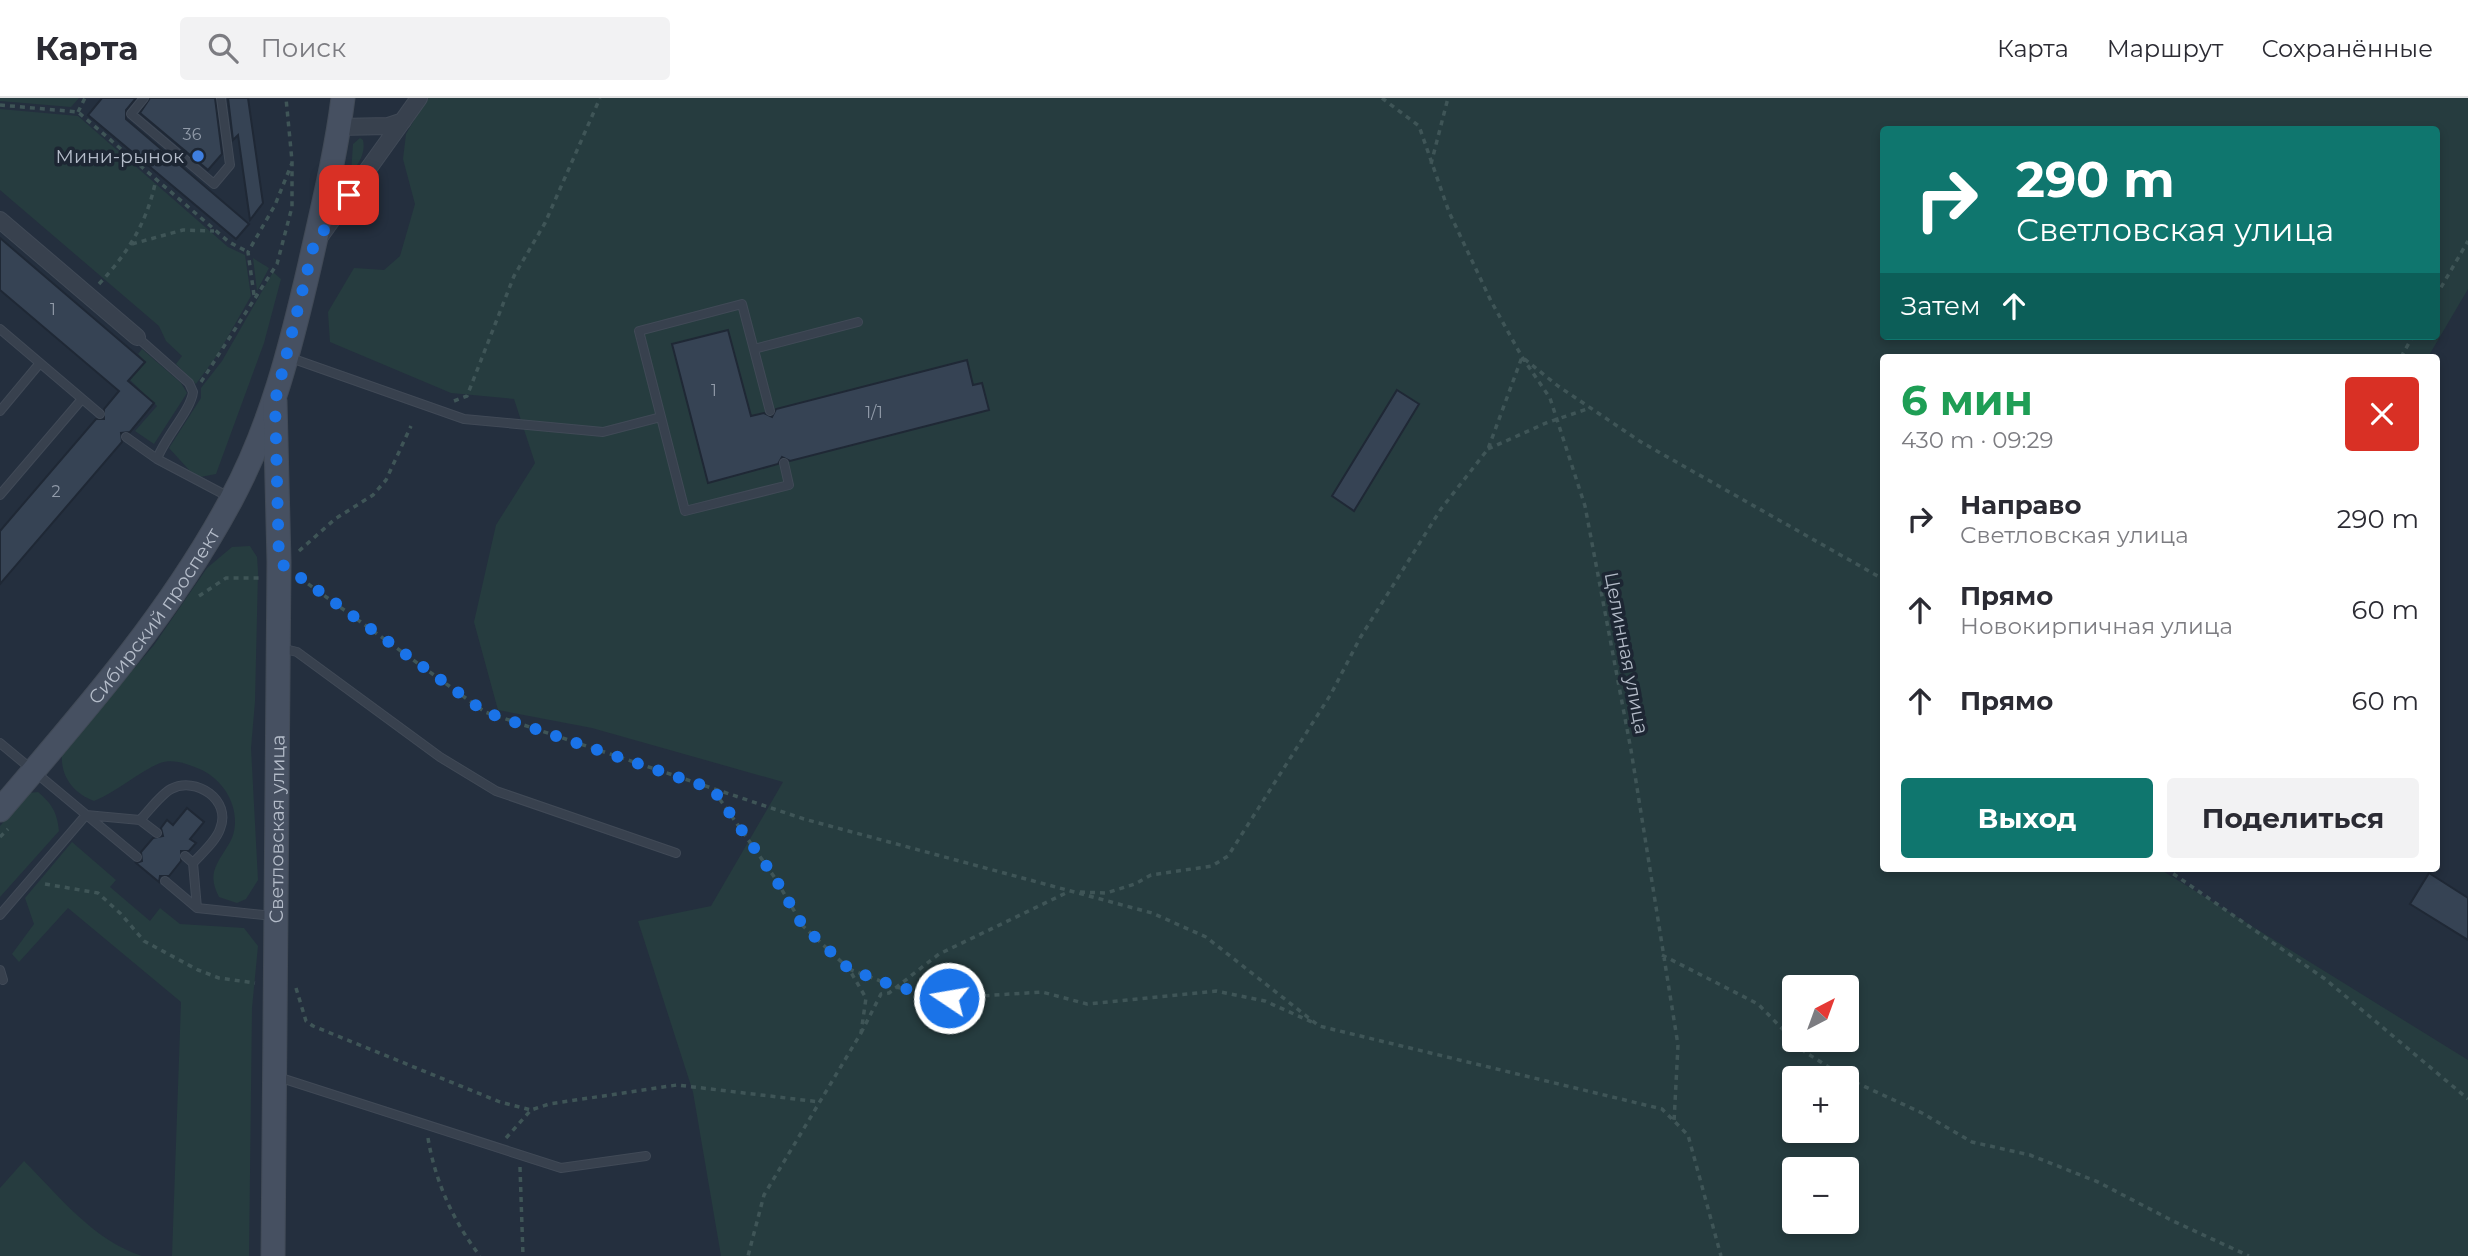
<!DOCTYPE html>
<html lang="ru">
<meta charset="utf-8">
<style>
body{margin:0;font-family:Montserrat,sans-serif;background:#f2f2f3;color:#2b2b33;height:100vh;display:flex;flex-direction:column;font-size:26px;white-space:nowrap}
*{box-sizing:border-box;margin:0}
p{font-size:23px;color:#7c7c81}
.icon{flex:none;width:38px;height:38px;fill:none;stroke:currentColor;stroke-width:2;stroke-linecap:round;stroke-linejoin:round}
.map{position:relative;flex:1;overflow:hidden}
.details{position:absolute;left:1880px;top:256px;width:560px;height:518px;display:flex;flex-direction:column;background:#fff;border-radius:7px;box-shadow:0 4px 10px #0003}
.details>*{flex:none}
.banner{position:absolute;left:1880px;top:28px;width:560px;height:214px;border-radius:7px;box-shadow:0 4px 10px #0003;background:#0f766e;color:#fff;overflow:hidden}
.needle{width:46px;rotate:41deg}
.buttons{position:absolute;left:1782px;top:877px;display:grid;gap:14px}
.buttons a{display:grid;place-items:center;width:77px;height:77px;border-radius:7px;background:#fff;box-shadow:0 4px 10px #0003;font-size:35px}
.pin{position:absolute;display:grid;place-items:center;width:60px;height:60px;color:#fff;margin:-30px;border-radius:14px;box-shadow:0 4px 10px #0006}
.me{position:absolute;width:77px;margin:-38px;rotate:282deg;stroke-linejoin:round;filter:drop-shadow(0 0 5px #0008)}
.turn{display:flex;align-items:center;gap:24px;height:147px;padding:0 21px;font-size:32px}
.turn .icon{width:91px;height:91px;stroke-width:2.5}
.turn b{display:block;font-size:49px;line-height:60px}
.then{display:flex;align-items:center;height:66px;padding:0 21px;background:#0003;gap:14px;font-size:26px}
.round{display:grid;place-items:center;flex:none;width:74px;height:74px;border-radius:7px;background:#f2f2f3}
.summary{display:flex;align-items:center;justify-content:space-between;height:119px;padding:0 21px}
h1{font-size:42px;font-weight:700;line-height:52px;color:#1e9e55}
.primary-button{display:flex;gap:14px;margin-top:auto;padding:14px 21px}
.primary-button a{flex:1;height:80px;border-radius:7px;background:#0f766e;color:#fff;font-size:28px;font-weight:700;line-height:80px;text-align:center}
.primary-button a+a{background:#f2f2f3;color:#2b2b33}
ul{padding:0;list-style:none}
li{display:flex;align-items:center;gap:21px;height:91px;padding:0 21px}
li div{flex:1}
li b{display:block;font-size:26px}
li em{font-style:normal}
header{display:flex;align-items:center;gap:42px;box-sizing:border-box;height:98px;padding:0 35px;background:#fff;border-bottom:2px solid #e1e1e2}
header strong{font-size:33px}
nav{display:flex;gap:38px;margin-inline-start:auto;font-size:24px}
.search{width:490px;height:63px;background:#f2f2f3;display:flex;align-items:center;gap:18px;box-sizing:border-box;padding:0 24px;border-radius:7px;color:#7c7c81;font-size:26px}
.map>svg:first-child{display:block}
.green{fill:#263c3f;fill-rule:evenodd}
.building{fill:#364354;stroke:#1f2835;stroke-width:2}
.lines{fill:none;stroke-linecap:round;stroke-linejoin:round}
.lane-casing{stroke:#414a57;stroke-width:10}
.street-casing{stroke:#414a57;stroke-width:18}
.secondary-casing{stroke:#414a57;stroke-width:25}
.path{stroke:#3f5557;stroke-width:3.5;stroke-dasharray:5 5;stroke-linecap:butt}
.lane{stroke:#38414e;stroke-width:8}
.street{stroke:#38414e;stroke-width:16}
.secondary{stroke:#465061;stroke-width:23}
.route{stroke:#1a73e8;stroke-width:12;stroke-dasharray:0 21.6}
.shop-dot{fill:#3f7fe0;stroke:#1d2633;stroke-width:2.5}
.labels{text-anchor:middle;stroke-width:7;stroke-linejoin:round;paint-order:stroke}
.number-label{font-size:16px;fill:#929caa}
.poi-label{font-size:19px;fill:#b4bcc9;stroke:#1d2633;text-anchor:end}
.street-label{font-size:19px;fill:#b4bcc9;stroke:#1d2633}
</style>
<header>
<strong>Карта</strong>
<div class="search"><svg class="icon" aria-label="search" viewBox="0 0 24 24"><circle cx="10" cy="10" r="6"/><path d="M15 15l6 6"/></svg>Поиск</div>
<nav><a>Карта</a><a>Маршрут</a><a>Сохранённые</a></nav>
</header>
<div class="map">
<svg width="2468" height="1158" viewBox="0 0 2468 1158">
<rect width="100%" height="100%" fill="#242f3e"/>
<path class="green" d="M0,0H79L71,9L0,3Z
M427,0H2468V191L2428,259H1883V770H2158L2468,962V1158H721L693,994L638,823L711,808L783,684L592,630L498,612L474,524L496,427L535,365L514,301L451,295L330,244L328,214L354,170L384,172L400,158L415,106L403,61L406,36ZM1883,32H2436V238H1883ZM1794,889H1846V942H1794ZM1794,980H1846V1032H1794ZM1794,1071H1846V1124H1794Z
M0,11L78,18L228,149L245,157L251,198L218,256L196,286L176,266L182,258L166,243L159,228L0,92Z
M360,40L363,42C366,56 358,66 351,76L353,46Z
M253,160L269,170L257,193Z
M273,174L281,181L264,245L216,376L200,379L190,373L169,350L201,300V290L222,263Z
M142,251L181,285L187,295L154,346L135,333L157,308L130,282L146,264L138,256Z
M250,448L257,459L258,474L255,603L251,650L258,782L246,801L237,805L219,799C215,791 212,783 214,774C217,762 227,751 232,740C242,713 226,684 202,672C190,667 174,660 160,665C137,675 118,693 94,703C73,695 60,678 62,655L154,547L207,470L232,449Z
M38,694C52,706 57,714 59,733L0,799V728L29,695Z
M72,744L116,782L110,789L150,823L160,810L180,826L244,830L258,848L252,910L249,1158H172L181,904L68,810L19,864L12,856L34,826L25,800Z
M24,1063C60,1099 93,1142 142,1158H0V1090Z"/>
<path class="building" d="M102,0H136L126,12V21L249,126L236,141L88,17Z
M150,0H215L222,56L208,72L140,15Z
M228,0H248L263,105L250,122L238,37L233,42Z
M0,140L145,264L128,283L154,305L130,334L121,335L122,344L0,486V433L96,321H104V311L119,293L0,192Z
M728,232L751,318L764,315L772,319L776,311L967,262L973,287L982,285L989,312L790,363L782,359L778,366L708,385L672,246Z
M1397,292L1419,306L1354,413L1332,398Z
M187,710L204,724L190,741L196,745L189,753H181V763L169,778H160L159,784L136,765L142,763L141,754L153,740L163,738L161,730L167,722L173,727Z
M2429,775L2468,800V842L2410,806Z"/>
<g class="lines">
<g class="lane-casing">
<path id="lane" d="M144,0L131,16L214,86L230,67L221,0
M0,231L100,316
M137,239L189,285L193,294C191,312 165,339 157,361
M754,251L858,224
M288,259L464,321L603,334L661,319
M0,313L40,265
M770,313L742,206L639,233L685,413L789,387L784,365
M126,339L157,361L229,399
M0,397L82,301
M281,550L297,554L440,659L496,693L676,755
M0,645L137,759
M140,722C149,713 160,697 171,691C196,678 232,702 220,731C216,743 202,755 193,765
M185,758L193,765L197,810
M165,783L197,810L273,818
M0,817L86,717L140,722L157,735
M0,872L3,882
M278,979L561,1070L646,1058"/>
</g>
<g class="street-casing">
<path id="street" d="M339,29L388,28L403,23
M0,122L137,239
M321,137L419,0"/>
</g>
<g class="secondary-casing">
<g id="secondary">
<path id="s1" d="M0,712C84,614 170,516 231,402C271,328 291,248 310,166C322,112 336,56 343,0"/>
<path id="s2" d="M273,1158L279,464L275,303"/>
</g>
</g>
<path class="path" d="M1382,0L1419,28L1449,114L1491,203L1522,259L1550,300L1585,408L1631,652L1678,947L1674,1024
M0,7L78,14L229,144L248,154
M78,14L85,0
M1431,66L1448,0
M132,146L183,132L214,133
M99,186C128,155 148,123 156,81
M254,197L248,154L275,107L292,65
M2436,198L2468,143
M2401,259L2413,238
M201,284L277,166L292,109V63L286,0
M454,303L467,298L514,178L545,125L600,0
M1488,351L1546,325L1590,310
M299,453L335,421L373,397L386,382L411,328
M300,480L485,614L804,721L1152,815L1206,839L1319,928L1662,1011L1688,1037L1721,1158
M199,498L226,480H259
M714,693L775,780L803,828L849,871L866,900L861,935L764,1097L748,1158
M0,739L8,731
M2165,770L2325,881L2468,1001
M45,786L98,795L121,816L144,843L198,872L219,880L255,885
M1080,794L1106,795L1135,786L1151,777L1212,768L1228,758L1331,596L1360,540L1441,411L1488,351L1522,259L1558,288L1641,344L1883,481
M1662,857L1758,906L1805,954L1846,980
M849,871L896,889L949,900L1042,894L1087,906L1216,893L1265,903L1314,925
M296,890L306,923L313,928L500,1004L531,1012
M861,935L881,896L889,895L939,856L1068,794
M1846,980L1922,1015L1972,1044L2030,1057L2098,1084L2173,1123L2249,1158
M428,1040C435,1083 453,1123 480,1158
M506,1040L531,1012L549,1006L677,987L820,1004
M520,1069L523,1158"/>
<use href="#lane" class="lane"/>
<use href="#street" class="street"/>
<use href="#secondary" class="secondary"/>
</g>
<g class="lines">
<path class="route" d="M349,97L314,146L275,303L279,464L485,614L713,691L775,780L803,828L849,871L897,889L949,900"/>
</g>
<circle class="shop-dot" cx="198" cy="58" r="7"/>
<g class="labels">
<g class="number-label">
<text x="192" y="42">36</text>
<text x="53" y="217">1</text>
<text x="714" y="298">1</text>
<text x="874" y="320">1/1</text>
<text x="56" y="399">2</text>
</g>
<g class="poi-label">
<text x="184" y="65">Мини-рынок</text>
</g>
<g class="street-label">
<text dy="7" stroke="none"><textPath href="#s1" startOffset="248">Сибирский проспект</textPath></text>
<text transform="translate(1627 555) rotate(79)" y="7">Целинная улица</text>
<text dy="7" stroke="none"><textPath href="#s2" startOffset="427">Светловская улица</textPath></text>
</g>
</g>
</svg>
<div class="buttons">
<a><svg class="needle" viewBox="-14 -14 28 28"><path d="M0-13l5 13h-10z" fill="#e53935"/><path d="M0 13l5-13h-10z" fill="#7c7c81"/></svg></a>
<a>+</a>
<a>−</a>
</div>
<div class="pin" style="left:349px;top:97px;background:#d93025"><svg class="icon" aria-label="arrive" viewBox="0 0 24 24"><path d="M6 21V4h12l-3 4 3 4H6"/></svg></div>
<svg class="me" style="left:949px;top:900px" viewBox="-20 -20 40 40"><circle r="17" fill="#1a73e8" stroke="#fff" stroke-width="3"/><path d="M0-11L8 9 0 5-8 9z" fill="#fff"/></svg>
<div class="banner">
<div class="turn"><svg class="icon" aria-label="right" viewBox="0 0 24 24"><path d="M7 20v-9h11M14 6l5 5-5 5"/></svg><div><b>290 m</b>Светловская улица</div></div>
<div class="then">Затем<svg class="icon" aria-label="ahead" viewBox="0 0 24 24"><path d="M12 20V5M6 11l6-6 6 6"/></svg></div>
</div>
<section class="details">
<div class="summary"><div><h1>6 мин</h1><p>430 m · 09:29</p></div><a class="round" style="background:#d93025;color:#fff"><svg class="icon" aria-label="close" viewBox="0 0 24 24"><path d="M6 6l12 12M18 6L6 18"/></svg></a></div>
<ul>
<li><svg class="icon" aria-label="right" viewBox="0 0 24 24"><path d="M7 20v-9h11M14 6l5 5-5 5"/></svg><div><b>Направо</b><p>Светловская улица</p></div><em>290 m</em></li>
<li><svg class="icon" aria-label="ahead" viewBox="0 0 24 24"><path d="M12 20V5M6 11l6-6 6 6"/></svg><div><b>Прямо</b><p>Новокирпичная улица</p></div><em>60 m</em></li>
<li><svg class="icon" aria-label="ahead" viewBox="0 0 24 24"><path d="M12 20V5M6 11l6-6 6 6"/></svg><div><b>Прямо</b></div><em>60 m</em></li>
</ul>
<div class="primary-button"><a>Выход</a><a>Поделиться</a></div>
</section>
</div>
